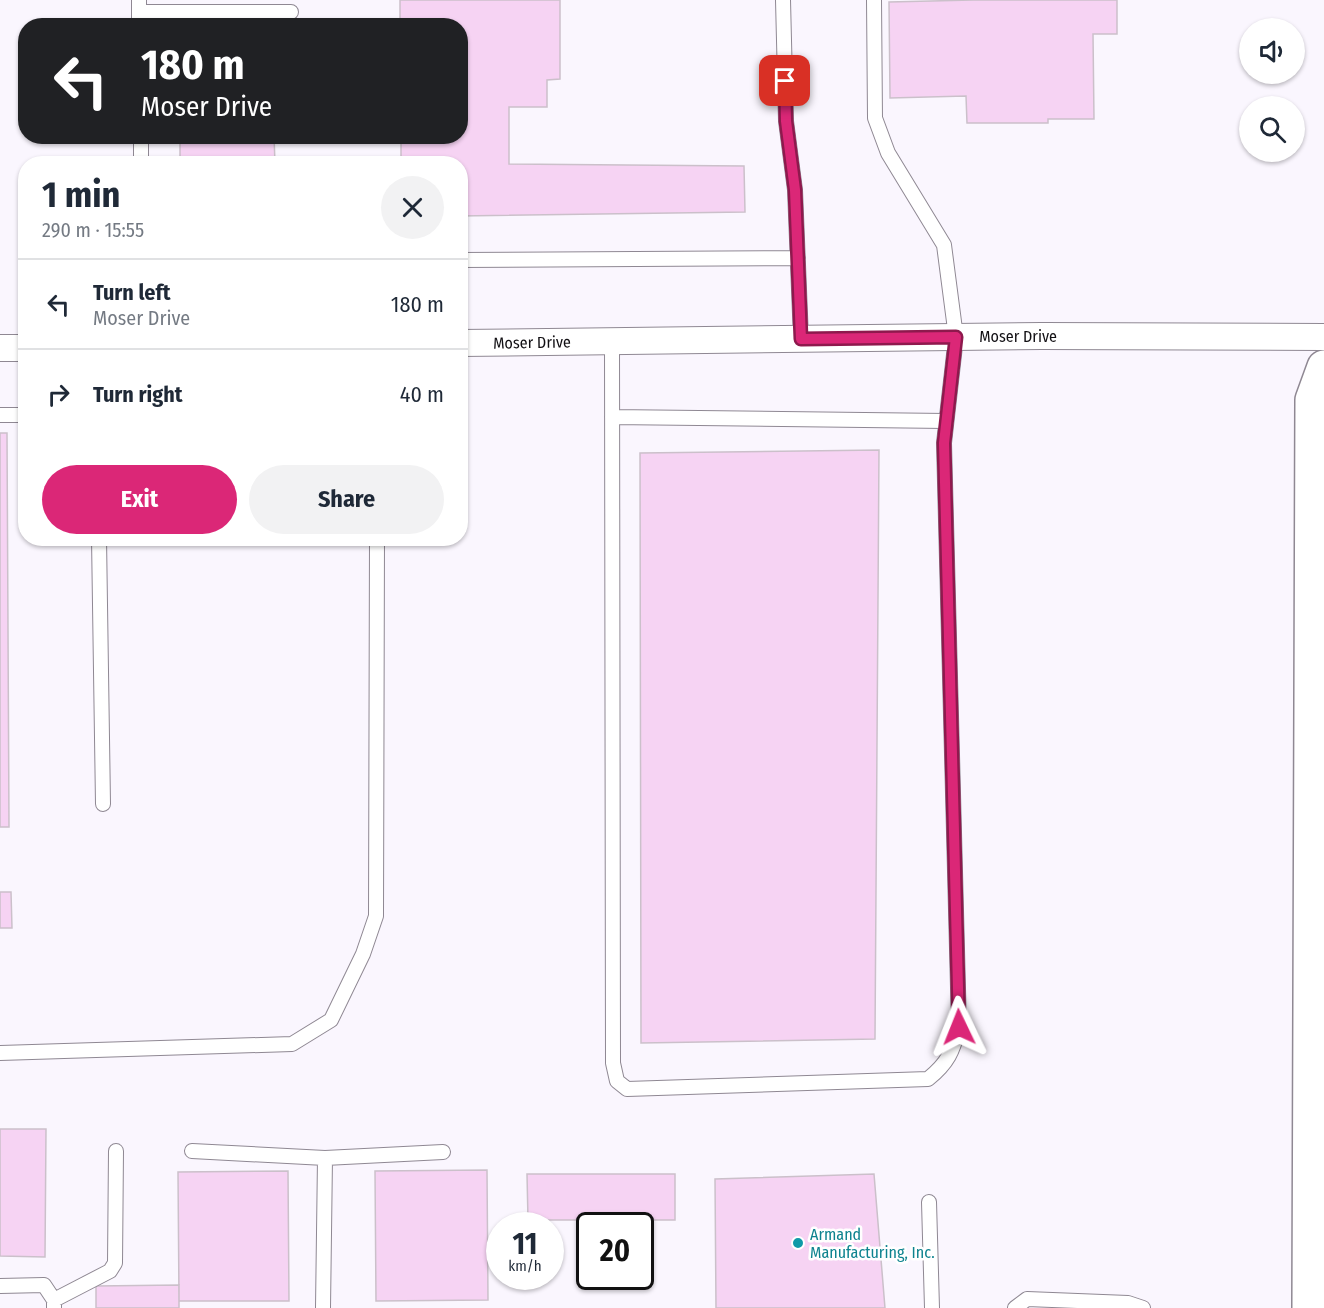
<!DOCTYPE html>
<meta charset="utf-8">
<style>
body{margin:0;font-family:"Fira Sans Condensed",sans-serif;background:#f2f2f3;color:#1f2937;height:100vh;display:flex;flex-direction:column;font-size:22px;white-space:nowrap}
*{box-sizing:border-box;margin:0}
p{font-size:20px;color:#747a83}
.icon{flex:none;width:33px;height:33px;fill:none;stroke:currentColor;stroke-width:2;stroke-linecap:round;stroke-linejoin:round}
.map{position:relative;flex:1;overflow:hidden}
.sheet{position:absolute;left:18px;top:156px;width:450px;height:390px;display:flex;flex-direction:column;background:#fff;border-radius:24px;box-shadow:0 2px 4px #0004}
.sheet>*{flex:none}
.banner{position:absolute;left:18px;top:18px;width:450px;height:126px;border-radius:24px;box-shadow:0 2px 4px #0004;background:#202124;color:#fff;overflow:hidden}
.buttons{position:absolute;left:1239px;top:18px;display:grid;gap:12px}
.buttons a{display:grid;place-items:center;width:66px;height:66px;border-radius:50%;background:#fff;box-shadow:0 2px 4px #0004;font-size:30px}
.speed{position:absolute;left:486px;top:1212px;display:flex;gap:12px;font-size:30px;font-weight:700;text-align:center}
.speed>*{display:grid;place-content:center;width:78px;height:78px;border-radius:50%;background:#fff;box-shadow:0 2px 4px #0004;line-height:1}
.speed small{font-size:15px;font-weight:400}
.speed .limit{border:3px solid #111;border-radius:9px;background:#fff;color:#111}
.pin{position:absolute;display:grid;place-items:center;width:51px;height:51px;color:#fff;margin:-26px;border-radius:12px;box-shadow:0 3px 9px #0006}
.me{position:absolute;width:66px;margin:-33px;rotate:358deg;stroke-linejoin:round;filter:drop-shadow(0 0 4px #0008)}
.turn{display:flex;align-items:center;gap:21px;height:126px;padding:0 24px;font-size:27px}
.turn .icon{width:78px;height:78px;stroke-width:2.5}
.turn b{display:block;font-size:42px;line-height:51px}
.round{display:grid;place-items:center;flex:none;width:63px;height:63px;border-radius:32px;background:#f2f2f3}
.overview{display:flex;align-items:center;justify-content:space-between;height:102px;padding:0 24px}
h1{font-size:36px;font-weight:700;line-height:45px}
.primary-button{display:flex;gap:12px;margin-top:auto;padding:12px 24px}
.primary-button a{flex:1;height:69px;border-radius:36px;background:#db2777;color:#fff;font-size:24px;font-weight:700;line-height:69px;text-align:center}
.primary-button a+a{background:#f2f2f3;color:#1f2937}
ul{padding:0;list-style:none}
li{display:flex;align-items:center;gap:18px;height:90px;padding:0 24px;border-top:2px solid #e0e1e3}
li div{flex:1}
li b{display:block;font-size:22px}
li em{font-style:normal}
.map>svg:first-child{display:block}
.building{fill:#f6d3f3;stroke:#cbc0ca;stroke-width:1.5}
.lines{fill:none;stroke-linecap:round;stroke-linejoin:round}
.service-casing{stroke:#8f8893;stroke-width:16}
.minor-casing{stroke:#8f8893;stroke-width:28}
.secondary-casing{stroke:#8f8893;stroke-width:36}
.service{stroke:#fff;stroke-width:14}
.minor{stroke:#fff;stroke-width:26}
.secondary{stroke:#fff;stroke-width:33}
.route-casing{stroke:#8e194d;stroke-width:15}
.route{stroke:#db2777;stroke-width:10}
.culture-dot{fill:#0f9aa8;stroke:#fff;stroke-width:2}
.labels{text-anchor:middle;stroke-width:5;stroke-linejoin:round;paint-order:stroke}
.street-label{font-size:16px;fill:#110f13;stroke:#fff}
.culture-label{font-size:16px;fill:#0d838f;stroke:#fff;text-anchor:start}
</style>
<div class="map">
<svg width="1324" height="1308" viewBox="0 0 1324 1308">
<rect width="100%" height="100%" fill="#faf6fe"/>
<path class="building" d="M400,0H560V79L547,80V107H509V164L744,166L745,212L460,216V164H180V136H274L275,163L401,162V136H460V26H400Z
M973,0H1117V34H1093L1094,119H1048V123H967L966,96L890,98L889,2Z
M0,433H7L9,827H0Z
M879,450L875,1039L641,1043L640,453Z
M0,892H11L12,928H0Z
M0,1129H46L45,1257L0,1256Z
M487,1170L488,1300L376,1301L375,1171Z
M288,1171L289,1301H179L178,1172Z
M527,1174H675V1220H528Z
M874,1174L885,1308H716L715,1179Z
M179,1285V1308H96V1286Z"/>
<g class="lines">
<g class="service-casing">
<path id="service" d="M139,0V26
M783,0L786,121L795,190L801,339
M139,12H291
M141,136V164
M460,260L798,258
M612,341L613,1063L617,1081L627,1089L928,1079C948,1063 953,1051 959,1027L944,443L956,337L944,245L888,153L875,118L874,0
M0,415H26
M612,417L946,421
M99,538L103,804
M0,1053L292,1044L331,1020L363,954L376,916L377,538
M192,1151L325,1158L443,1152
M929,1202L932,1308
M0,1286L44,1285L54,1300V1308
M54,1300L110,1271L115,1263L116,1151
M323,1308L325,1158
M1015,1308L1027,1299L1128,1303L1143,1308"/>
</g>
<g class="minor-casing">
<path id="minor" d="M460,343L1042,336L1324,337
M0,348H26"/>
</g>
<g class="secondary-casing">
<path id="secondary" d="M1309,1308L1312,400L1324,367"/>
</g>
<use href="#service" class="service"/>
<use href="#minor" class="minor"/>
<use href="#secondary" class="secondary"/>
</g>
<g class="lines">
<g class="route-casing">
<path id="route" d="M785,81L786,121L795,190L801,339L956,337L944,443L959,1027"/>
</g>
<use href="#route" class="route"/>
</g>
<circle class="culture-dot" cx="798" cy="1243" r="6"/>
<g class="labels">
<g class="street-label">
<text x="1018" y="342">Moser Drive</text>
<text transform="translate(532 342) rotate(-1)" y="6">Moser Drive</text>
</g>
<g class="culture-label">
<text x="810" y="1240">Armand<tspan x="810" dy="18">Manufacturing, Inc.</tspan></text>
</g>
</g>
</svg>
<div class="buttons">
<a><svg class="icon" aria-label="sound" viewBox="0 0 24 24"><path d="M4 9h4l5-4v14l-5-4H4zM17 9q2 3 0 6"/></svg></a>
<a><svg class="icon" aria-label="search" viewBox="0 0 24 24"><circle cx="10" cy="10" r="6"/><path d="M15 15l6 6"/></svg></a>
</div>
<div class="speed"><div>11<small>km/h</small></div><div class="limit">20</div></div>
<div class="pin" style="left:785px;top:81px;background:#d93025"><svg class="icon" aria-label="arrive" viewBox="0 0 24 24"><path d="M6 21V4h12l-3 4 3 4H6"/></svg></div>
<svg class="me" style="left:959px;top:1027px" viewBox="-20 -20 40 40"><path d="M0-17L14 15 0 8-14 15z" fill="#db2777" stroke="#fff" stroke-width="4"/></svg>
<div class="banner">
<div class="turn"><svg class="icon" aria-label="left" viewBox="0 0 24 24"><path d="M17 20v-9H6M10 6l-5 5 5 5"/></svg><div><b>180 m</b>Moser Drive</div></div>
</div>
<section class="sheet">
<div class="overview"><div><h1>1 min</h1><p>290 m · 15:55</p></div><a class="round"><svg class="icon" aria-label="close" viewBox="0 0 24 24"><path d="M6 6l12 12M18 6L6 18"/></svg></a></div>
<ul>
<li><svg class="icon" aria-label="left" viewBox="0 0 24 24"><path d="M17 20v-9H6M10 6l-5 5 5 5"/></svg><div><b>Turn left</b><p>Moser Drive</p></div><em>180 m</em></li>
<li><svg class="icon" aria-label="right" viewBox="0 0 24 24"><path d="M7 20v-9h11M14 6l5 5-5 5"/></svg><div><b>Turn right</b></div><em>40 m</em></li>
</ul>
<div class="primary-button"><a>Exit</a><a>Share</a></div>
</section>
</div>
